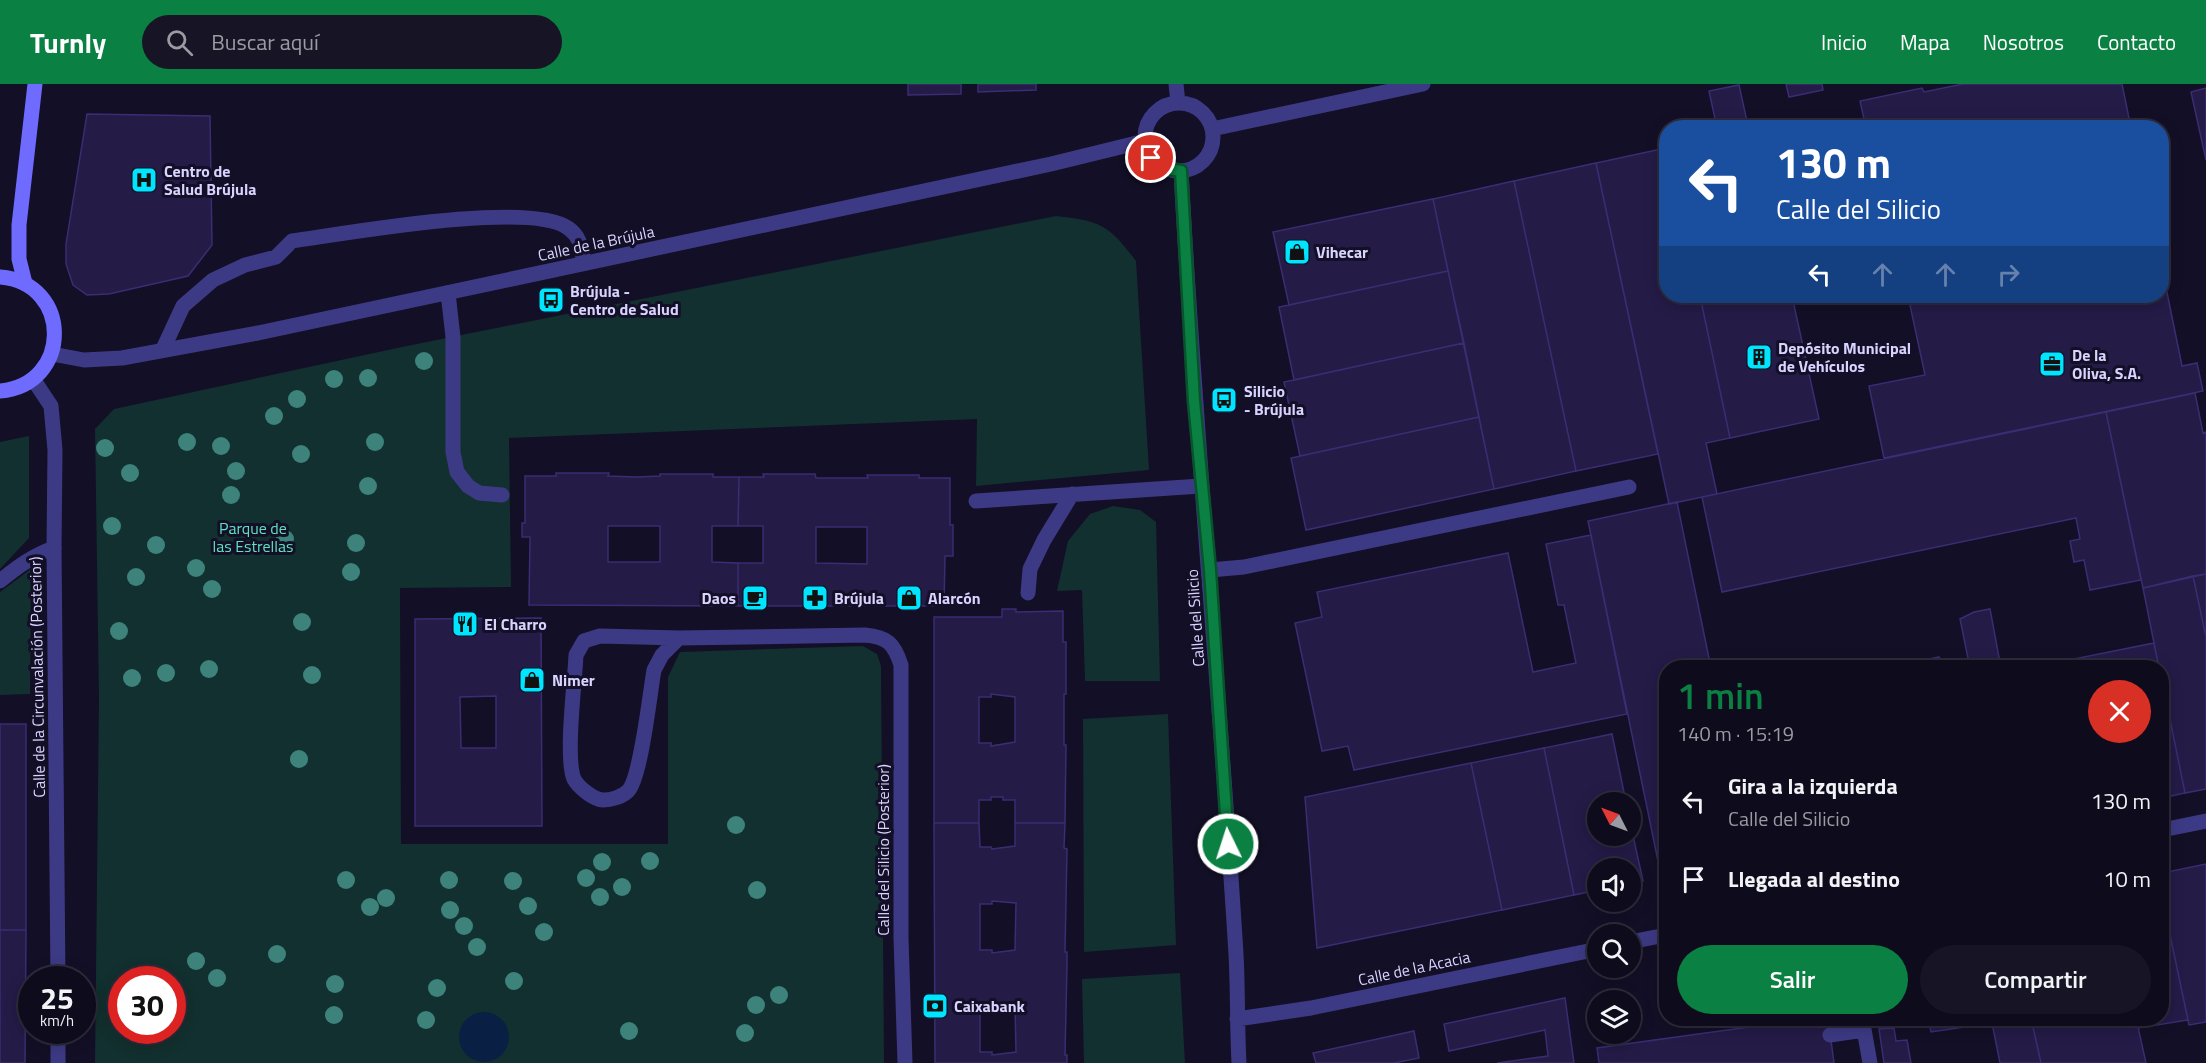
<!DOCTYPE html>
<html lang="es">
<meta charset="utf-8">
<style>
body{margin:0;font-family:"Titillium Web",sans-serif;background:#171425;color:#f1f3f6;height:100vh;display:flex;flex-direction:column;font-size:22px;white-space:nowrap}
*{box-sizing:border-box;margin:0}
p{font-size:20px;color:#9b9ba3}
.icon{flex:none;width:33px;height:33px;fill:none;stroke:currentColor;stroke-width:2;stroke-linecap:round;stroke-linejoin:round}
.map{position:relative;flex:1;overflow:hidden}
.panel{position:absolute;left:1659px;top:576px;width:510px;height:366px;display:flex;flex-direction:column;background:#0e0b1c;border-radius:24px;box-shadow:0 3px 15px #0003,0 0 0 2px #2e2b3b}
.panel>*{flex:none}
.banner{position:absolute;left:1659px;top:36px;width:510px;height:183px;border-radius:24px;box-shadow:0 3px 15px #0003,0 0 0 2px #2e2b3b;background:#1a4fa0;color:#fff;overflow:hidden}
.needle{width:39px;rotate:312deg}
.buttons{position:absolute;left:1587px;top:708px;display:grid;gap:12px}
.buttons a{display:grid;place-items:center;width:54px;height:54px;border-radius:50%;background:#0e0b1c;box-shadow:0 3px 15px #0003,0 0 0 2px #2e2b3b;font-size:30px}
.speed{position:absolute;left:18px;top:882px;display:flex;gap:12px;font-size:30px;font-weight:700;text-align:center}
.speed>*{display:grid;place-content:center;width:78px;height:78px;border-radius:50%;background:#0e0b1c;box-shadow:0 3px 15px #0003,0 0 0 2px #2e2b3b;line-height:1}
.speed small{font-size:15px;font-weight:400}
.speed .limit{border:9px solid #d22;background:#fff;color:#111}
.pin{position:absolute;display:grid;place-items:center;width:51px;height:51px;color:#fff;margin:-26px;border:3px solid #fff;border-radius:50%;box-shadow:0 2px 6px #0007}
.me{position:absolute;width:66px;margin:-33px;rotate:356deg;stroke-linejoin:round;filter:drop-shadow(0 0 4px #0008)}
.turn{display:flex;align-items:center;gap:21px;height:126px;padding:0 18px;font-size:27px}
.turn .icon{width:78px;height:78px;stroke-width:2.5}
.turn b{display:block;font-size:42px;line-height:51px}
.lanes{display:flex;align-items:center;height:57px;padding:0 18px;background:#0003;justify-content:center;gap:30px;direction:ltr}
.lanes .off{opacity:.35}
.round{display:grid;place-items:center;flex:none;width:63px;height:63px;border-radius:32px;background:#171425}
.headline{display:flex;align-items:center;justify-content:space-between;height:102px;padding:0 18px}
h1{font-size:36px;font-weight:600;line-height:45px;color:#0b8043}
.action{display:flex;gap:12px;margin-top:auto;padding:12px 18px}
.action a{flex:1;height:69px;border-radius:36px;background:#0b8043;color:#fff;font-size:24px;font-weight:600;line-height:69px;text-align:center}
.action a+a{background:#171425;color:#f1f3f6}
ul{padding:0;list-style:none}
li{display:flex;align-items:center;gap:18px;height:78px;padding:0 18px}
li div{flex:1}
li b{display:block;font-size:22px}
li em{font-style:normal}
header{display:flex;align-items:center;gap:36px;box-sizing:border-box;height:84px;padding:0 30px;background:#0b8043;color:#fff}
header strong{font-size:28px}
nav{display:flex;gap:33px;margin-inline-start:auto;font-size:21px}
.search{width:420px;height:54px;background:#171425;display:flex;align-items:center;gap:15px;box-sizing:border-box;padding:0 21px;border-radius:33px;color:#9b9ba3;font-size:22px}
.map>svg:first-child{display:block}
.green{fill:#12302f;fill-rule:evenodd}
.water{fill:#0a1f44}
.building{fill:#241b47;stroke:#3b2d73;stroke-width:1.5;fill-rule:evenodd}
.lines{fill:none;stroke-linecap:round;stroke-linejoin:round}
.lane{stroke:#3d3a85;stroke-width:15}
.street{stroke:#3d3a85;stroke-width:15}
.secondary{stroke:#6f6bff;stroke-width:15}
.tree{fill:#3d827b}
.route-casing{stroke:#07532c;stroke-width:15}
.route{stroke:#0b8043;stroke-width:10}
.labels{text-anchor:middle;stroke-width:6;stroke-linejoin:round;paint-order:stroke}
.poi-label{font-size:16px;font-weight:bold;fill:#d9d4ff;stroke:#130f26;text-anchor:start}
.street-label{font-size:16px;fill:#d9d4ff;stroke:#130f26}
.park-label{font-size:16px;fill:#5fe0c0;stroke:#130f26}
</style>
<header>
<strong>Turnly</strong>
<div class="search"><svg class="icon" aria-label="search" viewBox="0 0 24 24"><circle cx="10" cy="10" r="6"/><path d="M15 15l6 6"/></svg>Buscar aquí</div>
<nav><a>Inicio</a><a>Mapa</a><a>Nosotros</a><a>Contacto</a></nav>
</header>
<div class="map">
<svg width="2206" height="979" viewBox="0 0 2206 979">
<rect width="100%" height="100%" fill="#130f26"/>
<path class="green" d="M1056,132C1101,137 1109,141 1136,177L1149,386L976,402L977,335L509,354L511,503L400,504L401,760H668V593L680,568L863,562L877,570L881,582L884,979H95L99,615L95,345L114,325L402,263ZM122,896H172V946H122Z
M29,352V454L0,485V358Z
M1113,422L1140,426L1156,438L1160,597H1085L1082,506L1057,507L1068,457L1090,430Z
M31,485L30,610L0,611V508Z
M1168,630L1176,861L1084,868L1083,635Z
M1180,889L1185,979H1084L1082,895Z"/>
<path class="water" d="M459 953a25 25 0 1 1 50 0a25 25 0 1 1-50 0Z"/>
<path class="building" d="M908,0H961V10L908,11Z
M978,0H1036V6L978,8Z
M1786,0H1822L1823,6L1789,13Z
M1963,0H2122L2131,44H1866L1860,17L1922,4L1924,8Z
M1739,1L1748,42L1717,44L1709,7Z
M2206,4V76L2191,8Z
M87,30L210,32L212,161L188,192L109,210L87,211L73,201L66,180V160Z
M1666,64V212H1700L1730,354L1706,359L1717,410L1669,420L1596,79Z
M1596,79L1658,370L1576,387L1514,97Z
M1514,97L1576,387L1494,405L1433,115Z
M1433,115L1448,187L1289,221L1273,148Z
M2162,184L2182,282L2197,279L2203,307L1884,374L1869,302L1925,291L1908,212H2162Z
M1448,187L1464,259L1294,296L1279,223Z
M1700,212H1792L1819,335L1730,354Z
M1464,259L1479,333L1300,372L1284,298Z
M2195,309L2203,349L2206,348V490L2143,504L2106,328Z
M2106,328L2141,496L2090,506L2084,476L2074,478L2070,457L2080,455L2076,434L1722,508L1702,413Z
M1479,333L1494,405L1306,446L1291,374Z
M556,389H609L608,392L636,393L660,392V390H713V393H739L738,442H712V478L738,479V522L529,521L530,453H522V439H525V392H556ZM608,442H660V478H608Z
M763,390H815L816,394H868L867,391H919V394H950V441H953V472H945L944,522H738V479H763V442H738L739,393H764ZM816,443H867V480L816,479Z
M1677,418L1711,584H1666V775L1658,777L1588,437Z
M1591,451L1627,630L1354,686L1348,662L1322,667L1295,539L1322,533L1317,508L1508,469L1533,588L1576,579L1564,521H1558L1546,460Z
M2206,490V553L2193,492Z
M2193,492L2206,553V705L2185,709L2162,596V584H2159L2143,504Z
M1002,525H1016V528L1063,527V558H1066V610H1064V661H1066L1065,739H1015V716H1003V713H991V716H979V739H934V533H1002ZM991,610L1015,613V658L991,662V659H979V613H991Z
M1990,525L2001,584H1970L1960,535L1974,528Z
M541,534L542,742H415V535ZM496,612V664H461L460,613Z
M2154,559L2159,584H2049V580Z
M1939,573L1941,584H1888Z
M2162,596L2185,709L2162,714Z
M0,640H26V846H0Z
M1612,650L1626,718H1598V752H1630V738L1643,797L1630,799V784H1598V806L1574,811L1544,664Z
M1544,664L1574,811L1502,826L1471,679Z
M1471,679L1502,826L1317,864L1305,713Z
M934,739H979L980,763H991L992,765L1015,762V739H1065L1064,764L1067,765L1065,868H1067V881L1065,971H1067V979H935ZM992,817L1016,819L1015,866L992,869V866H980V820H992ZM992,920L1015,922L1016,968L992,971V968H980V922L992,923Z
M2206,780V938L2189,941L2162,813V789Z
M2162,813L2188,936L2139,944L2136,934H2162Z
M0,846H26L25,979H0Z
M1565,914L1574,979H1497L1548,972L1545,946L1449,967L1444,940Z
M1815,934H1828L1834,979H1599L1597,964Z
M1928,934H2031L2041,979H2000L1992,939L1931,948Z
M2031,934H2136L2146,979H2041Z
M1894,944L1896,957L1907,956L1911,979H1884L1879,945Z
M1414,947L1419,974L1394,979H1316L1313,969Z"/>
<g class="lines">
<path class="lane" d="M448,209L453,253V368L457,388L468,402L479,409L502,411
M163,265L183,222L213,196L245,181L276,173L292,157C343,150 530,116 568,144C581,153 581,164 584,179
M976,417L1201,402
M1210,486L1244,483L1629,403
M0,497C16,484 33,471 54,464
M1028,509L1030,485L1044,456L1072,410
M1862,934L1870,979
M1830,951L1864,946"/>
<path class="street" d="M1176,0L1178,19
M1145 53a34 34 0 1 1 68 0a34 34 0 1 1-68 0Z
M1212,45L1423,0
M1181,87C1195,349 1220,609 1236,870C1238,906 1237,943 1239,979
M52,270L84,276L122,274L258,249L1051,80L1145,57
M33,295L51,322L55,366L54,464L58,896
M679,554L662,571L654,586C650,608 641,694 628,707C622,713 611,716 603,716C594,716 578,703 574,695C565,674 575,597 576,571L584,557L600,552L679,554L865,551C887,553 894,559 901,581V854L905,979
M2162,746L2206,737
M1630,858L1666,851
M1237,935L1311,924L1598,865
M58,979V946"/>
<path class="secondary" d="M0,193C73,199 72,301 0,307
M25,199L19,175V141L35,0"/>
</g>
<g class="tree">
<circle cx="424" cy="277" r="9"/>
<circle cx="368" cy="294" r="9"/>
<circle cx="334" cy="295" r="9"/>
<circle cx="297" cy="315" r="9"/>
<circle cx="274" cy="332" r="9"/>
<circle cx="187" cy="358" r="9"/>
<circle cx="375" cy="358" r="9"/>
<circle cx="221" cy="362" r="9"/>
<circle cx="105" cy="364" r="9"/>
<circle cx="301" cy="370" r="9"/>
<circle cx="236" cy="387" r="9"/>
<circle cx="130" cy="389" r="9"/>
<circle cx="368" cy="402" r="9"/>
<circle cx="231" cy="411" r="9"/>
<circle cx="112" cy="442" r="9"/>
<circle cx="285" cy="455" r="9"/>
<circle cx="356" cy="459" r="9"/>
<circle cx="156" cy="461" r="9"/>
<circle cx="196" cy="484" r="9"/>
<circle cx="351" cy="488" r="9"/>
<circle cx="136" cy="493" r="9"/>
<circle cx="212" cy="505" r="9"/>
<circle cx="302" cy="538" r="9"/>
<circle cx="119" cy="547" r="9"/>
<circle cx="209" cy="585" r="9"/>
<circle cx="166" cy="589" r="9"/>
<circle cx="312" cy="591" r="9"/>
<circle cx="132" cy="594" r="9"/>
<circle cx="299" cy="675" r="9"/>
<circle cx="736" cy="741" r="9"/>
<circle cx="650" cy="777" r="9"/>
<circle cx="602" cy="778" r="9"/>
<circle cx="586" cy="794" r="9"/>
<circle cx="346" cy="796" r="9"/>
<circle cx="449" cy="796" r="9"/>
<circle cx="513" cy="797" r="9"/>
<circle cx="622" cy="803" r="9"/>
<circle cx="757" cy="806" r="9"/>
<circle cx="600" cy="813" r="9"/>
<circle cx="386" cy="814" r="9"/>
<circle cx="528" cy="822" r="9"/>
<circle cx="370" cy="823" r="9"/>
<circle cx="450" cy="826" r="9"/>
<circle cx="464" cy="842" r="9"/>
<circle cx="544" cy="848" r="9"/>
<circle cx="477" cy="863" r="9"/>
<circle cx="277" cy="870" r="9"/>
<circle cx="196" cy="877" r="9"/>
<circle cx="217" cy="894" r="9"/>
<circle cx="514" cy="897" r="9"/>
<circle cx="335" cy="900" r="9"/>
<circle cx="437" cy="904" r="9"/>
<circle cx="779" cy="911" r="9"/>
<circle cx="756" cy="921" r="9"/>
<circle cx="334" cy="931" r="9"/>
<circle cx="426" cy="936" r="9"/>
<circle cx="629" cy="947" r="9"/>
<circle cx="745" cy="949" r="9"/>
</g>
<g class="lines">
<g class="route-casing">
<path id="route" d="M1151,74L1164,84L1181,87L1194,317L1210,486L1228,760"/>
</g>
<use href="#route" class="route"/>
</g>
<defs>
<g id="hospital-square" transform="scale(1.35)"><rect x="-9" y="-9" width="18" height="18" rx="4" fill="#00e5ff" stroke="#130f26"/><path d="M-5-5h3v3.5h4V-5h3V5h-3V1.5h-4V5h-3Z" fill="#111"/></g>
<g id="shop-square" transform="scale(1.35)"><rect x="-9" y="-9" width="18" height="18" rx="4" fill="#00e5ff" stroke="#130f26"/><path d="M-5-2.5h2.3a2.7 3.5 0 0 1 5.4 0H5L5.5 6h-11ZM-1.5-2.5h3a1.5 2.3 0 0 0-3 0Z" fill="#111"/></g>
<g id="bus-square" transform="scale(1.35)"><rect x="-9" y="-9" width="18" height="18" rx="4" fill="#00e5ff" stroke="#130f26"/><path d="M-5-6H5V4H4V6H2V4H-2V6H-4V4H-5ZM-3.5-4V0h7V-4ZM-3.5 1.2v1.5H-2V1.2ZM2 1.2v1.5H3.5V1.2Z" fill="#111"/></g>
<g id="building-square" transform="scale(1.35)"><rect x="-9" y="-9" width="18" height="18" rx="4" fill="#00e5ff" stroke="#130f26"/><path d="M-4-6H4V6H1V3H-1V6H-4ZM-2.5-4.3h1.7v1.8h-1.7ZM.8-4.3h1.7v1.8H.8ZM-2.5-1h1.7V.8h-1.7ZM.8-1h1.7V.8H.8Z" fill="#111"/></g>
<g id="office-square" transform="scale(1.35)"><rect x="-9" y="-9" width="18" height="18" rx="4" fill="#00e5ff" stroke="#130f26"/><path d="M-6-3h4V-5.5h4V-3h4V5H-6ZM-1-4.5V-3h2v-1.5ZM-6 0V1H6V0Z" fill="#111"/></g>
<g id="cafe-square" transform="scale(1.35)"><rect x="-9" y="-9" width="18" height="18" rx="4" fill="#00e5ff" stroke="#130f26"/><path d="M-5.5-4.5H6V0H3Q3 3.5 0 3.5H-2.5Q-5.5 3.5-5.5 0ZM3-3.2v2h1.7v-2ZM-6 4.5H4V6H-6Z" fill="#111"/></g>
<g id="pharmacy-square" transform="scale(1.35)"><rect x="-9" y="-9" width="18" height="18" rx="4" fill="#00e5ff" stroke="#130f26"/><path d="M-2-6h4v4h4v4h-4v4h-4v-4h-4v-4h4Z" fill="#111"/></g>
<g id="restaurant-square" transform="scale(1.35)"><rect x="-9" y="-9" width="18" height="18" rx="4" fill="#00e5ff" stroke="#130f26"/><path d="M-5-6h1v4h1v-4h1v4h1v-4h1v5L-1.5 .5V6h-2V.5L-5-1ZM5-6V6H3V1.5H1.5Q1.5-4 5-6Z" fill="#111"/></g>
<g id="bank-square" transform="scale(1.35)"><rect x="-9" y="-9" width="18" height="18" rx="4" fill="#00e5ff" stroke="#130f26"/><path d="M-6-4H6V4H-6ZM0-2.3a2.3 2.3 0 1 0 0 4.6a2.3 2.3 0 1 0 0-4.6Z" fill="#111"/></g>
</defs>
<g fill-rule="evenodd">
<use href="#hospital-square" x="144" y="96"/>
<use href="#shop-square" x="1297" y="168"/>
<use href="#bus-square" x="551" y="216"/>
<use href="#building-square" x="1759" y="273"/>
<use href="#office-square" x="2052" y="280"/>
<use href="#bus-square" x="1224" y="316"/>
<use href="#cafe-square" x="755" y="514"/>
<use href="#pharmacy-square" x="815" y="514"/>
<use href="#shop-square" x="909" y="514"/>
<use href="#restaurant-square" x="465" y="540"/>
<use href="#shop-square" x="532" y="596"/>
<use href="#bank-square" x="935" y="922"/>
</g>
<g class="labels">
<g class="poi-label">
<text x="164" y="93">Centro de<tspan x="164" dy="18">Salud Brújula</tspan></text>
<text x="1316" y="174">Vihecar</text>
<text x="570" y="213">Brújula -<tspan x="570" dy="18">Centro de Salud</tspan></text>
<text x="1778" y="270">Depósito Municipal<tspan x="1778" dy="18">de Vehículos</tspan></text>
<text x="2072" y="277">De la<tspan x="2072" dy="18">Oliva, S.A.</tspan></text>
<text x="1244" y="313">Silicio<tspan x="1244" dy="18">- Brújula</tspan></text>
<text x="736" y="520" text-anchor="end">Daos</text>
<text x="834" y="520">Brújula</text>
<text x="928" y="520">Alarcón</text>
<text x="484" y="546">El Charro</text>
<text x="552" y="602">Nimer</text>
<text x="954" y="928">Caixabank</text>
</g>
<g class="street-label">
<text transform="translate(596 159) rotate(-12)" y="6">Calle de la Brújula</text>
<text transform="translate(1195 534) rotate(-94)" y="6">Calle del Silicio</text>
<text transform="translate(37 593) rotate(-91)" y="6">Calle de la Circunvalación (Posterior)</text>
<text transform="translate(883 766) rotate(-90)" y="6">Calle del Silicio (Posterior)</text>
<text transform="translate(1414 884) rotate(-12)" y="6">Calle de la Acacia</text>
</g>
<g class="park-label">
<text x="253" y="450">Parque de<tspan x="253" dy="18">las Estrellas</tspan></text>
</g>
</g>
</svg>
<div class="buttons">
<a><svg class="needle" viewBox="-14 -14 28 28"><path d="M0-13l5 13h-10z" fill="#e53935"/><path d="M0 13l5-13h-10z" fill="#9b9ba3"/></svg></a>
<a><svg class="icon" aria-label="sound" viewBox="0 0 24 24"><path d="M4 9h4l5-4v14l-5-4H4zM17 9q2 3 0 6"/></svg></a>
<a><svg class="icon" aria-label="search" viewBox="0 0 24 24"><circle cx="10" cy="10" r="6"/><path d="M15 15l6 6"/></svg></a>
<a><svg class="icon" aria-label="layers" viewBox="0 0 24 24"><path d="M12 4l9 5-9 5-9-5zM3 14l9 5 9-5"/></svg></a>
</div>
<div class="speed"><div>25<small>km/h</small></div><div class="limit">30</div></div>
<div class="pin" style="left:1151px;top:74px;background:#d93025"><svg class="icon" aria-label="arrive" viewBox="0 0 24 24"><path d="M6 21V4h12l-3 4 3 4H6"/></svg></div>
<svg class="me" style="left:1228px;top:760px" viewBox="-20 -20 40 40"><circle r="17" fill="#0b8043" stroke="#fff" stroke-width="3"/><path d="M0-11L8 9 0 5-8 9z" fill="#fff"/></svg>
<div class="banner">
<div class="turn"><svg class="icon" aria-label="left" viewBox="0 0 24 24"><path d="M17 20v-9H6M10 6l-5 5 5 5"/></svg><div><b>130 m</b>Calle del Silicio</div></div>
<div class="lanes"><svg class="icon" aria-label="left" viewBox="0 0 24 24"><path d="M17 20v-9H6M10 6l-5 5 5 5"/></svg><svg class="icon off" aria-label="ahead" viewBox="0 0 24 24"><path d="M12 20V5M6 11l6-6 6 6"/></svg><svg class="icon off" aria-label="ahead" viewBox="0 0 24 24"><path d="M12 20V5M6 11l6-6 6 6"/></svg><svg class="icon off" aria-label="right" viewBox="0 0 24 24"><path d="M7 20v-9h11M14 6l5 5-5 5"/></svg></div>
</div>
<section class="panel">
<div class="headline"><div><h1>1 min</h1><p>140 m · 15:19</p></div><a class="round" style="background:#d93025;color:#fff"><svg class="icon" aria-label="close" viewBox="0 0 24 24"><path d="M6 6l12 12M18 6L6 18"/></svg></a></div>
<ul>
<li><svg class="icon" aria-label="left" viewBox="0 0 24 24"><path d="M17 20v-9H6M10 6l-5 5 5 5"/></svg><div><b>Gira a la izquierda</b><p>Calle del Silicio</p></div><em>130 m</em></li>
<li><svg class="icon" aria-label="arrive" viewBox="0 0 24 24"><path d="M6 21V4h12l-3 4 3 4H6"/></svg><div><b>Llegada al destino</b></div><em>10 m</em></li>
</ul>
<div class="action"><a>Salir</a><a>Compartir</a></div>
</section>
</div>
